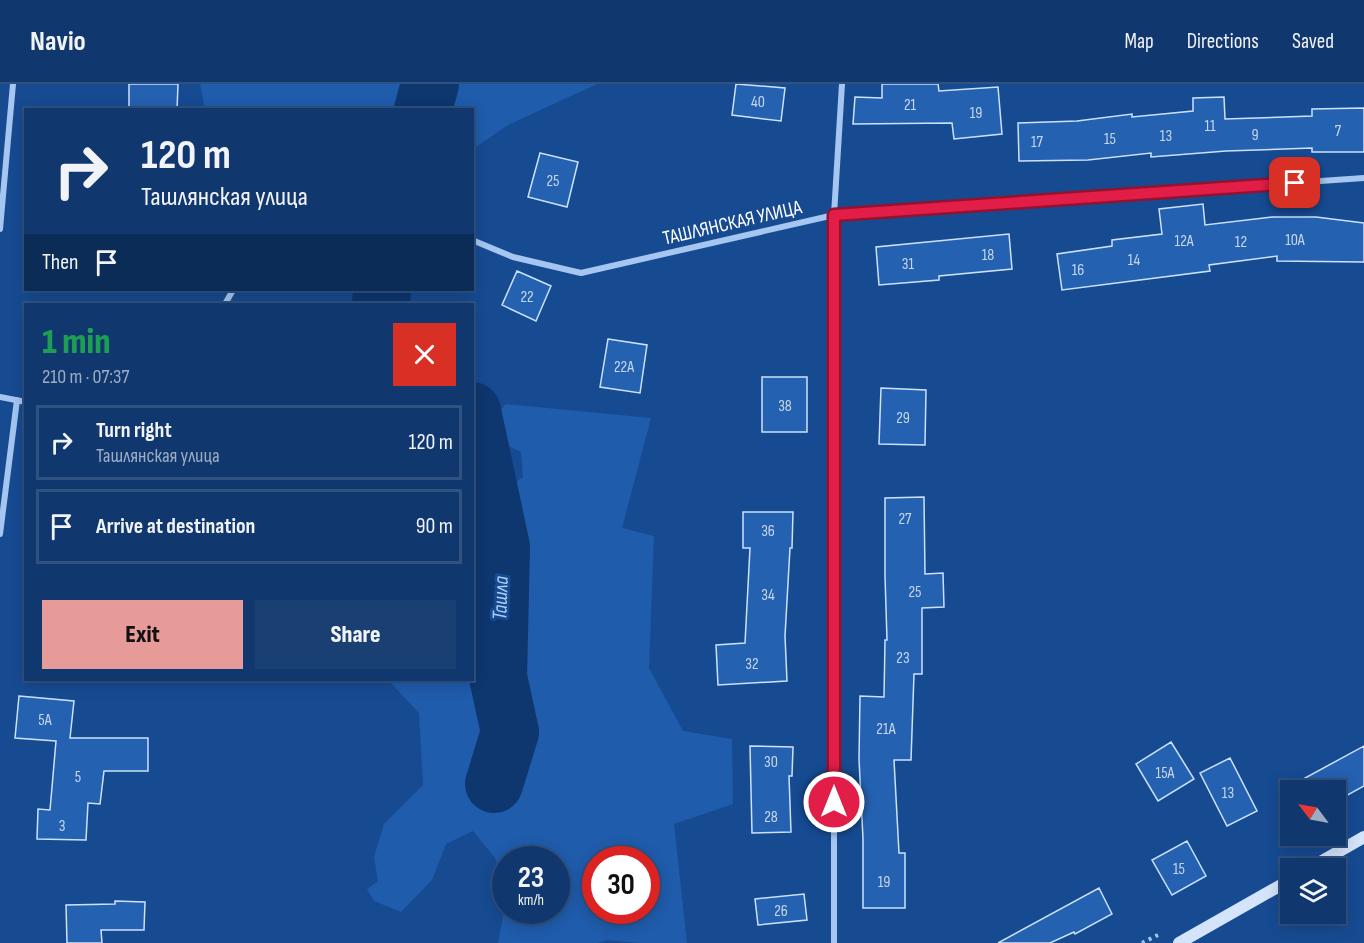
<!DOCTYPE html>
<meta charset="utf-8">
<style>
body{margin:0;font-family:"Sofia Sans Condensed",sans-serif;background:#193f73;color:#f1f3f6;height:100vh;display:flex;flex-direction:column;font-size:22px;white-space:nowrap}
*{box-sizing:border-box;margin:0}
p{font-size:20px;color:#9cacc2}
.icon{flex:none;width:33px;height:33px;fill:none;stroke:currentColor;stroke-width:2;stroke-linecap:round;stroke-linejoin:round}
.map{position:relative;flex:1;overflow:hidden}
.side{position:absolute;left:24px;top:219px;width:450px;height:378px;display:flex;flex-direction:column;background:#10386e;border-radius:0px;box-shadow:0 3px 15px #0003,0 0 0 2px #305281}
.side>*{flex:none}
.hud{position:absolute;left:24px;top:24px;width:450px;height:183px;border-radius:0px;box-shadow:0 3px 15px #0003,0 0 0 2px #305281;background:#10386e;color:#f1f3f6;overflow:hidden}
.needle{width:39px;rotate:302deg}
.tools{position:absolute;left:1280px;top:696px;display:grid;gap:12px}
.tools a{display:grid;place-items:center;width:66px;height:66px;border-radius:0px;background:#10386e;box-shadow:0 3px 15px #0003,0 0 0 2px #305281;font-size:30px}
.speed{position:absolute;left:492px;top:762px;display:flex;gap:12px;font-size:30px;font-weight:700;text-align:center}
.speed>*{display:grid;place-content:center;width:78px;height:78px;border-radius:50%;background:#10386e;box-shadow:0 3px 15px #0003,0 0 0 2px #305281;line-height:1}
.speed small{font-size:15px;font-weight:400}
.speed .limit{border:9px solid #d22;background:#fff;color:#111}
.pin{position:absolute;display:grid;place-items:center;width:51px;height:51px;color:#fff;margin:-26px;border-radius:12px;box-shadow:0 3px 9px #0006}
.me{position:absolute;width:66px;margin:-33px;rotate:0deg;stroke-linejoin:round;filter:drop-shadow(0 0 4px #0008)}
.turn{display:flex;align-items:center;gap:21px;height:126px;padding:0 18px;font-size:27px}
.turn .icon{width:78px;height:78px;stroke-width:2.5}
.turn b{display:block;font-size:42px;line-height:51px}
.then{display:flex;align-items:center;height:57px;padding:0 18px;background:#0003;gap:12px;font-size:22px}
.round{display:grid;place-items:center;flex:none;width:63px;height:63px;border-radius:0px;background:#193f73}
.summary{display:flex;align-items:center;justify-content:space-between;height:102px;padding:0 18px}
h1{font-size:36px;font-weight:800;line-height:45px;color:#1e9e55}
.button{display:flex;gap:12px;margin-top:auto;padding:12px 18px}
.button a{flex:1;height:69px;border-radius:0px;background:#e69b98;color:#111;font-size:24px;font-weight:800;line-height:69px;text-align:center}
.button a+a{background:#193f73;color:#f1f3f6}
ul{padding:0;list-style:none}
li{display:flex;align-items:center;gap:18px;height:75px;margin:0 12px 9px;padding:0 6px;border:3px solid #305281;border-radius:0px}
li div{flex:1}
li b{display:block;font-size:22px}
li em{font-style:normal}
header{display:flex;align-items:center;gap:36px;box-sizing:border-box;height:84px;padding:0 30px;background:#10386e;border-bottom:2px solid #305281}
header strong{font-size:28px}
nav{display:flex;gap:33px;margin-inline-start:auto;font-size:21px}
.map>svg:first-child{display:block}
.green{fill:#1f5cac;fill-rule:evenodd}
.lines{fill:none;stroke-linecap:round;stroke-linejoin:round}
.river{stroke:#0e366f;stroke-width:58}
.building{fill:#2561b1;stroke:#cce1fc;stroke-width:1.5}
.path{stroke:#a5c6f0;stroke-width:4;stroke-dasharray:3 4.5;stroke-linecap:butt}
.minor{stroke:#a5c6f0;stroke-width:6}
.secondary{stroke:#d4e4fb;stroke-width:12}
.route-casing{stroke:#92132f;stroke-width:15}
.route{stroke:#e11d48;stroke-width:10}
.labels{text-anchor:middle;stroke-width:6;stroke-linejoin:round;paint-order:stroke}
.number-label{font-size:16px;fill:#c8d8ec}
.street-label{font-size:20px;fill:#fff;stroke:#164b92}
.water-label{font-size:21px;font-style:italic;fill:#b1d0f7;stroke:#164b92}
</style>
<header>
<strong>Navio</strong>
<nav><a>Map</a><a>Directions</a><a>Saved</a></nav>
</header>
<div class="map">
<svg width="1364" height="859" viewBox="0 0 1364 859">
<rect width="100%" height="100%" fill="#164b92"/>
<path class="green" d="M200,0H597L508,41L473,65L472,26L205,25Z
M506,320L651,334L622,444L654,452L649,584L683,647L732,655L733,720L674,740L687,859H640L607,856L597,859H498L505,822L506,826H556V776H506L505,800L495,774L473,747L446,760L432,796L401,828L374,817L367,805L378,797L374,773L384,740L423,701L419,629L388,596H472L473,409L498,412L523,393L521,368L479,348ZM596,776H646V826H596Z"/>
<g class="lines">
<path class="river" d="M423,26L430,0
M381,220L382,206
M472,327L501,463L498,593L510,648L494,700"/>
</g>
<path class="building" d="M129,0H178L177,26H129Z
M736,0L785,4L781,37L732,31Z
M882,0H938L939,7L998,3L1002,50L954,55L952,39L853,40L855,13L882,14Z
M1224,13L1225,35L1312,32V25L1364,24V68H1312V64L1226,67L1151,73V69L1088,76L1019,77L1018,39L1077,37L1132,30V33L1193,27V14Z
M540,69L578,78L567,123L528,113Z
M1203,120L1205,141L1273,133H1316L1364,139V178L1277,177V172L1209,181L1210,187L1062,206L1057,170L1112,162V156L1162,150L1159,125Z
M1009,150L1012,185L939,192V196L879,201L876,163Z
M517,187L551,202L536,237L502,221Z
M608,255L647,261L640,309L600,303Z
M762,293H807V348H762Z
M881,304L926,306L925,361L879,360Z
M924,413L925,490L943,489L944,523L922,524V590H914L911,676H894L899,769H905V824H863V755L859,675L860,612L884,613L885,556H887L885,492V414Z
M743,428H793L792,464H790L785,552L787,597L718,601L716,561L745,559L750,464H743Z
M19,612L74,617L70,654H148V687H104L100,720L88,719L86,756L37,755L38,725L50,726L56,657L15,654Z
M1171,658L1194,695L1158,717L1136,680Z
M750,662L793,663L792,692H789L791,748L752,749Z
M1364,662V702L1335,718V706H1283Z
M1230,674L1257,727L1227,742L1200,689Z
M1187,757L1206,792L1172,811L1152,776Z
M1099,804L1112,830L1075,850L1074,848L1050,859H998Z
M804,810L807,836L758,841L755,815Z
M115,817L145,818L144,846H101L102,859H67L66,821L115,820Z"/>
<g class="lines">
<path class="path" d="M1142,859L1158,851"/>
<path class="minor" d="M0,145L13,0
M472,156L513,173L581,189L834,131L1364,94
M225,220L233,206
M0,313L26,318
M0,450L17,316
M834,859V131L842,0"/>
<path class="secondary" d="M1310,784L1364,753
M1179,859L1290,796"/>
</g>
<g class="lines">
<g class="route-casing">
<path id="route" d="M834,718V131L1295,99"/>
</g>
<use href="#route" class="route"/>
</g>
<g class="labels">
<g class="number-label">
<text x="758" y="23">40</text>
<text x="910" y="26">21</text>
<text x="976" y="34">19</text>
<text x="1210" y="47">11</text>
<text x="1338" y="52">7</text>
<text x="1255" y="56">9</text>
<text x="1166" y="57">13</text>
<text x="1110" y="60">15</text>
<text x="1037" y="63">17</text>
<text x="553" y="102">25</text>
<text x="1295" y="161">10А</text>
<text x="1184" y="162">12А</text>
<text x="1241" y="163">12</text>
<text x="988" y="176">18</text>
<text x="1134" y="181">14</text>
<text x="908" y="185">31</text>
<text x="1078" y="191">16</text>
<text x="527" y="218">22</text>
<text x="624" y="288">22А</text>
<text x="785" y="327">38</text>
<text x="903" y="339">29</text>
<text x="905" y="440">27</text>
<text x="768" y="452">36</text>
<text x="915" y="513">25</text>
<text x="768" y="516">34</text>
<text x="903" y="579">23</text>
<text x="752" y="585">32</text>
<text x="45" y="641">5А</text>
<text x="886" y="650">21А</text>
<text x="771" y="683">30</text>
<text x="1165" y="694">15А</text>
<text x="78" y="698">5</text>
<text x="1228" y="714">13</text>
<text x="771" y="738">28</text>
<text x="62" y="747">3</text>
<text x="1179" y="790">15</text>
<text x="884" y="803">19</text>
<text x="781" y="832">26</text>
</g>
<g class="street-label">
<text transform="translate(732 138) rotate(-13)" y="7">ТАШЛЯНСКАЯ УЛИЦА</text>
</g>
<g class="water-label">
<text transform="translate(500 514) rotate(-88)" y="7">Ташла</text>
</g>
</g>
</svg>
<div class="tools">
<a><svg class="needle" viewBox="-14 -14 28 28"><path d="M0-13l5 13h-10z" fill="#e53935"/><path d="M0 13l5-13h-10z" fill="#9cacc2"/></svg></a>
<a><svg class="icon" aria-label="layers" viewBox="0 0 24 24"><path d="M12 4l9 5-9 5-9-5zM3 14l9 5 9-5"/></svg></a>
</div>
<div class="speed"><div>23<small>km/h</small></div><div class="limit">30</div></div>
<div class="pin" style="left:1295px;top:99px;background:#d93025"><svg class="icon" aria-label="arrive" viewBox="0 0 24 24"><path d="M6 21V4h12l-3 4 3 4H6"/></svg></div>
<svg class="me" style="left:834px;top:718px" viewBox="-20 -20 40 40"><circle r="17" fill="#e11d48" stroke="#fff" stroke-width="3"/><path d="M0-11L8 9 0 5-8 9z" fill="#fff"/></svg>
<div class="hud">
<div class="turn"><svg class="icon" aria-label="right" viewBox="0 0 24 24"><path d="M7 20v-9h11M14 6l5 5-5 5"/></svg><div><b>120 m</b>Ташлянская улица</div></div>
<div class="then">Then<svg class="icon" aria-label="arrive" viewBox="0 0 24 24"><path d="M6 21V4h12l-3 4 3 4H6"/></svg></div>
</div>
<section class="side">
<div class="summary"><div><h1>1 min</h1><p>210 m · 07:37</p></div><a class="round" style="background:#d93025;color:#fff"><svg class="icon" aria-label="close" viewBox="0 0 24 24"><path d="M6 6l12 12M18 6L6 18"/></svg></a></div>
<ul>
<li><svg class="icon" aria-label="right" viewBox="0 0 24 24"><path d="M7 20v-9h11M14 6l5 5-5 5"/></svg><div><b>Turn right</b><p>Ташлянская улица</p></div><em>120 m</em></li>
<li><svg class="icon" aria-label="arrive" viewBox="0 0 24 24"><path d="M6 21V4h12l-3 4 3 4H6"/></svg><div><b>Arrive at destination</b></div><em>90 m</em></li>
</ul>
<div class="button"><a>Exit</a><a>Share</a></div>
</section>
</div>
